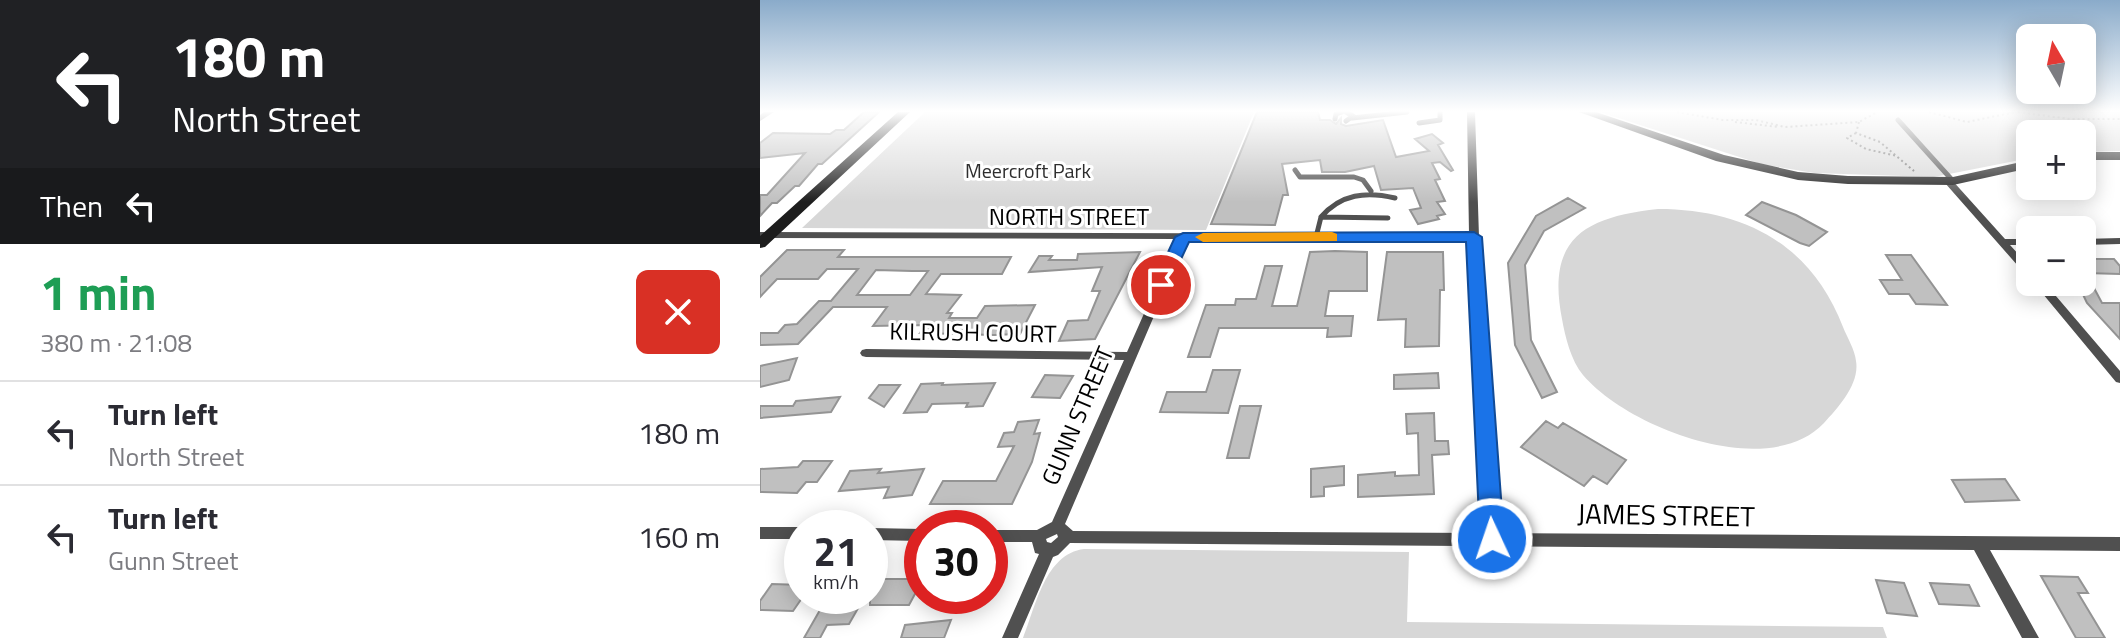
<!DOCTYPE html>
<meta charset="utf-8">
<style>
body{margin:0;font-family:"Titillium Web",sans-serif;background:#f7f7f7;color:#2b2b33;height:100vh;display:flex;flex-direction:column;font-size:30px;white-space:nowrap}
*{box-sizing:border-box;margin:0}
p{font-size:26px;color:#7c7c81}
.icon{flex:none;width:44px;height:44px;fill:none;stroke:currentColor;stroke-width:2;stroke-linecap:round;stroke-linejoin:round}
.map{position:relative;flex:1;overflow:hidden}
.sheet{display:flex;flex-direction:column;background:#fff;width:760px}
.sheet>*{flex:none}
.guide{background:#202124;color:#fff;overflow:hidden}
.needle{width:52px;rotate:351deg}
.controls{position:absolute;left:1256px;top:24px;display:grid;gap:16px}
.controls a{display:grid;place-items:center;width:80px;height:80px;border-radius:12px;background:#fff;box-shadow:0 4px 20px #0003;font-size:40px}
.speed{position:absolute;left:24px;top:510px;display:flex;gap:16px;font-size:40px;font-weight:700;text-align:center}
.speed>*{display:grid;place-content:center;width:104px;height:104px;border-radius:50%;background:#fff;box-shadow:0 4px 20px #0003;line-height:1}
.speed small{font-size:20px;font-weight:400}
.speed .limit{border:12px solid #d22;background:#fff;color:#111}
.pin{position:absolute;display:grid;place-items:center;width:68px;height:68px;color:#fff;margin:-34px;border:4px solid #fff;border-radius:50%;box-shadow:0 2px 8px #0007}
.me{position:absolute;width:88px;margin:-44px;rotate:357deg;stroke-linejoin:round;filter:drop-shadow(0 0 6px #0008)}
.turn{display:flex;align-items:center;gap:28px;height:168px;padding:0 40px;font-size:36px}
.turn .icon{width:104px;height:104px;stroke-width:2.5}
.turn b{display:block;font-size:56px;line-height:68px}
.then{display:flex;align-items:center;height:76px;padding:0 40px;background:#0003;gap:16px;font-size:30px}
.round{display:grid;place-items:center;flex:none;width:84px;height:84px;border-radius:12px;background:#f7f7f7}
.head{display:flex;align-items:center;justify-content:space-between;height:136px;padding:0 40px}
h1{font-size:48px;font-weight:700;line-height:60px;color:#1e9e55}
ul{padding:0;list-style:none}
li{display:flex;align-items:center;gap:24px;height:104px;padding:0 40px;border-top:2px solid #e1e1e2}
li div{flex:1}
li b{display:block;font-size:30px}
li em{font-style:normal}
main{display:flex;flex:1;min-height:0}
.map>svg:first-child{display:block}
.green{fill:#d7d7d7}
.building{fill:#c0c0c0;stroke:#949494;stroke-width:2;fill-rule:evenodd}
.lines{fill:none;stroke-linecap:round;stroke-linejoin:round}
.path{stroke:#727272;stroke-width:2;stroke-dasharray:2 3;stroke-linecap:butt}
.lane{stroke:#505050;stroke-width:5}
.street{fill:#505050;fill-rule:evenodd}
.secondary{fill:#1d1d1d;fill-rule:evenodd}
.route{fill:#1a73e8;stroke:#114b97;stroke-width:2}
.slow{fill:#f59e0b}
.labels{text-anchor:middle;stroke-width:6;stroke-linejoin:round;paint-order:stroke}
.far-park-label{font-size:20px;fill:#2e2e2e;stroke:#fff}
.street-label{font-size:24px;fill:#000;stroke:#fff}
.near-street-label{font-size:28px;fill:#000;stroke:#fff}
</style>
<main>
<section class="sheet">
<div class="guide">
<div class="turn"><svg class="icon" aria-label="left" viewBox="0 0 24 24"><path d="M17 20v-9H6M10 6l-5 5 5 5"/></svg><div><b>180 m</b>North Street</div></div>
<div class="then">Then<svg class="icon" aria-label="left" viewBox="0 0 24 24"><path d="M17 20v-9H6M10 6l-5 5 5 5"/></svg></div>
</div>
<div class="head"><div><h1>1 min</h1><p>380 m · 21:08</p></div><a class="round" style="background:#d93025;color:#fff"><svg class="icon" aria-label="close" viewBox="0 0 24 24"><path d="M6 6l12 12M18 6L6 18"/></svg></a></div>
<ul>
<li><svg class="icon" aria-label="left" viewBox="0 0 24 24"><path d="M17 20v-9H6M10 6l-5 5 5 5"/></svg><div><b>Turn left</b><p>North Street</p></div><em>180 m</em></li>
<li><svg class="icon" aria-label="left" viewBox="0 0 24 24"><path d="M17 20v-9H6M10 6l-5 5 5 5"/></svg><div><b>Turn left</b><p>Gunn Street</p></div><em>160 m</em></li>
</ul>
</section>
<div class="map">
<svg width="1360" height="638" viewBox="0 0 1360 638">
<rect width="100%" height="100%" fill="#fff"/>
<path class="green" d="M165,112H494L446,230L42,228Z
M840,112H1360V151L1322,152V134H1270V158L1174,177L1054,173L1001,164Z
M898,209C984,209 1051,244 1083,327C1087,337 1095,350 1096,361C1100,384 1078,408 1064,423C1008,482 868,428 823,375C811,361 805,336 802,319C786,238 825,217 898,209Z
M324,549L649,552L647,622L1123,627L1127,638H263C276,606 285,554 324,549Z"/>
<path class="building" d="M104,112H119L62,164H58L39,186H35L17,203H12L0,216V195H7L45,153L0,158V143L13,133L70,134L76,130H84Z
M497,112H558L560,120H570L576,124L581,118V124L586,126L623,120L636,157L669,151L655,139L672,134L683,143L678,145L693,170L691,171L680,162L672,163L680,179L675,180L685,201L677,202L685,214L677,216L679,219L658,224L650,210L661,208L653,188L621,190L614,166L585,172H562L560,160L522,164L528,195H523L515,225L451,224Z
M808,198L825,208L784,231L765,265L771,340L797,392L782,398L755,345L748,263L776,216Z
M1002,202L1036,215L1067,232L1049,246L1040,243L986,215Z
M27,250H84L78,257H251L242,274H181L166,294L201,295L187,313H192L189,318H217L225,306L275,305L260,334L234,335L160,333L165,325L113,326L127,307H73L38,344L0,345V333H18L25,325L37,324L59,301H71L98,269H67L58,279H17L0,297V277ZM116,270L152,271H168L150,295H97Z
M575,251L607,252V291H569L565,316H593L591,336L567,337L568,328H459L450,357H428L446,305H475L476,299H496L505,266H522L512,306H537L550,252Z
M380,252L335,339L299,341L308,321L328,320L340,291H332L342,267L269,272L279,256H292L289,260H317L318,254Z
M627,252H683L684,290H680L679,346L645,347L646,319L618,320Z
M1126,255H1151L1187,305L1156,304L1149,294H1129L1120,280H1142Z
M1322,259H1354L1360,266V274L1326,273L1342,303H1360V339L1327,303L1317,282H1322Z
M37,358L29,380L0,387V366Z
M453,370H480L468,413L400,412L407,392H446Z
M678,373L679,388L634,389V375Z
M285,375L313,376L300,398L272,397Z
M183,383L182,385L235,383L223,406L206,407L208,403L172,404L167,412L144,413L161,384Z
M119,385H140L124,407L109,398Z
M80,397L71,412L0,418V406H33L36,401Z
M480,406H501L489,458H467Z
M674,413L675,441H688L689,454L672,455L674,494L598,497V475L635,472V476L659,475L658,433L647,434L646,414Z
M279,420L274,434L280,433L272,462L252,504H170L183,481H236L254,446L238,447L244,433L254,432L258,422Z
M786,421L798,428L803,423L866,460L847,484L833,476L824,486L761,447Z
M43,461H72L57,482H46L37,493L0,492V469L38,467Z
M584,466V485L564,487V496L551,497V469Z
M121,469L118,473L164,469L152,495L124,498L129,487L79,491L90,471Z
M1245,479L1259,500L1205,502L1192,480Z
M1281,576L1318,577L1328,593H1318L1345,638H1316Z
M110,579H162V581L149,605H110Z
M1116,580L1144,583L1157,616L1127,613Z
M1170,583L1209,585L1219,606L1179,604Z
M12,584L42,585V598L33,611L0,610V601Z
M68,596H105L89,624L67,625L60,638H44Z
M191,620L184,638H141L145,625Z"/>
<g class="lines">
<path class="path" d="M917,112L963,120H996L1025,127L1099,122L1117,112
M1169,112L1207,122L1255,112
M1258,112L1310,119H1360
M975,122L1019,127
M1099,122L1096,133L1120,142L1154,171
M1096,133L1087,138L1106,149L1137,156"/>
<path class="lane" d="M586,112L593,116L586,121
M592,118L647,112
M575,119L576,114L582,112
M1138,120L1193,181
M659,123L680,120V112
M535,170L540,177H594L603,180L611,191
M561,217C581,194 606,191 635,198
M556,237L561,217L628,218"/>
<path class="street" d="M4,112H14L0,121V115Z
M707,112H715L719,237L739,533L1360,537V551L1230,550L1279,638H1262L1214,550L310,543L298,555L293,557L258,638H242L279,554L275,553L272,542H230V530H277L292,522L364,360L106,357L102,356L100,353L102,350L106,349L367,352L417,239L0,238V232L709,234ZM427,239L709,240L725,533L313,531L305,524ZM297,534L298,537L291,543L287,542L286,539Z
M1188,178L1191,179L1245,239H1270V245H1250L1270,267V276L1266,275L1185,183V179Z
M1360,238V244L1322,245V239Z
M1273,282H1284L1360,371V383L1356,382Z
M0,527H42L46,528H42V539H0Z
M109,528H110L162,529V541L110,540Z"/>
<path class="secondary" d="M138,112H150L5,247L0,248V236Z
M819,112H836L964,155L1038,172L1088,176L1193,177L1270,160V168L1193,185L1088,184L1038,180L956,161Z
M1322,152H1360V160H1322Z"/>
</g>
<linearGradient id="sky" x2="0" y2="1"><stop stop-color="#8aabca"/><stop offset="0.55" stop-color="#fff"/><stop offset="1" stop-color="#fff" stop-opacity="0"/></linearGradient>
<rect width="1360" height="202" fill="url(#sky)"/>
<path class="route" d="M714,232L722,237L744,539L740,547L732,550L724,547L720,539L706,242H429L407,289H395L393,285L415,237L423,233Z"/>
<path class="slow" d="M572,232L577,234V241L443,242L435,237L443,233Z"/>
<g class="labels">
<g class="far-park-label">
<text x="268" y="178">Meercroft Park</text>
</g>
<g class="street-label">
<text x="309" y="225">NORTH STREET</text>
<text transform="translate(213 333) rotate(1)" y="8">KILRUSH COURT</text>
<text transform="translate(318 416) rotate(-67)" y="8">GUNN STREET</text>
</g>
<g class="near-street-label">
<text transform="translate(906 515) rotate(1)" y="10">JAMES STREET</text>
</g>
</g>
</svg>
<div class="controls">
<a><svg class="needle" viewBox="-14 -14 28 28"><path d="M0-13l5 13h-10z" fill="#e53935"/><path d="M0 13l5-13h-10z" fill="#7c7c81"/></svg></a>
<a>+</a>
<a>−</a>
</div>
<div class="speed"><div>21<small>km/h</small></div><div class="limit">30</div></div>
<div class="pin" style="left:401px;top:285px;background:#d93025"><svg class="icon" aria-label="arrive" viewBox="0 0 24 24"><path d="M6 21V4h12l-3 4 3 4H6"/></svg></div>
<svg class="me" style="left:732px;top:539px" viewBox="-20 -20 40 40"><circle r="17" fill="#1a73e8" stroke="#fff" stroke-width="3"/><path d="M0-11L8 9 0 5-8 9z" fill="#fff"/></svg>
</div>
</main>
